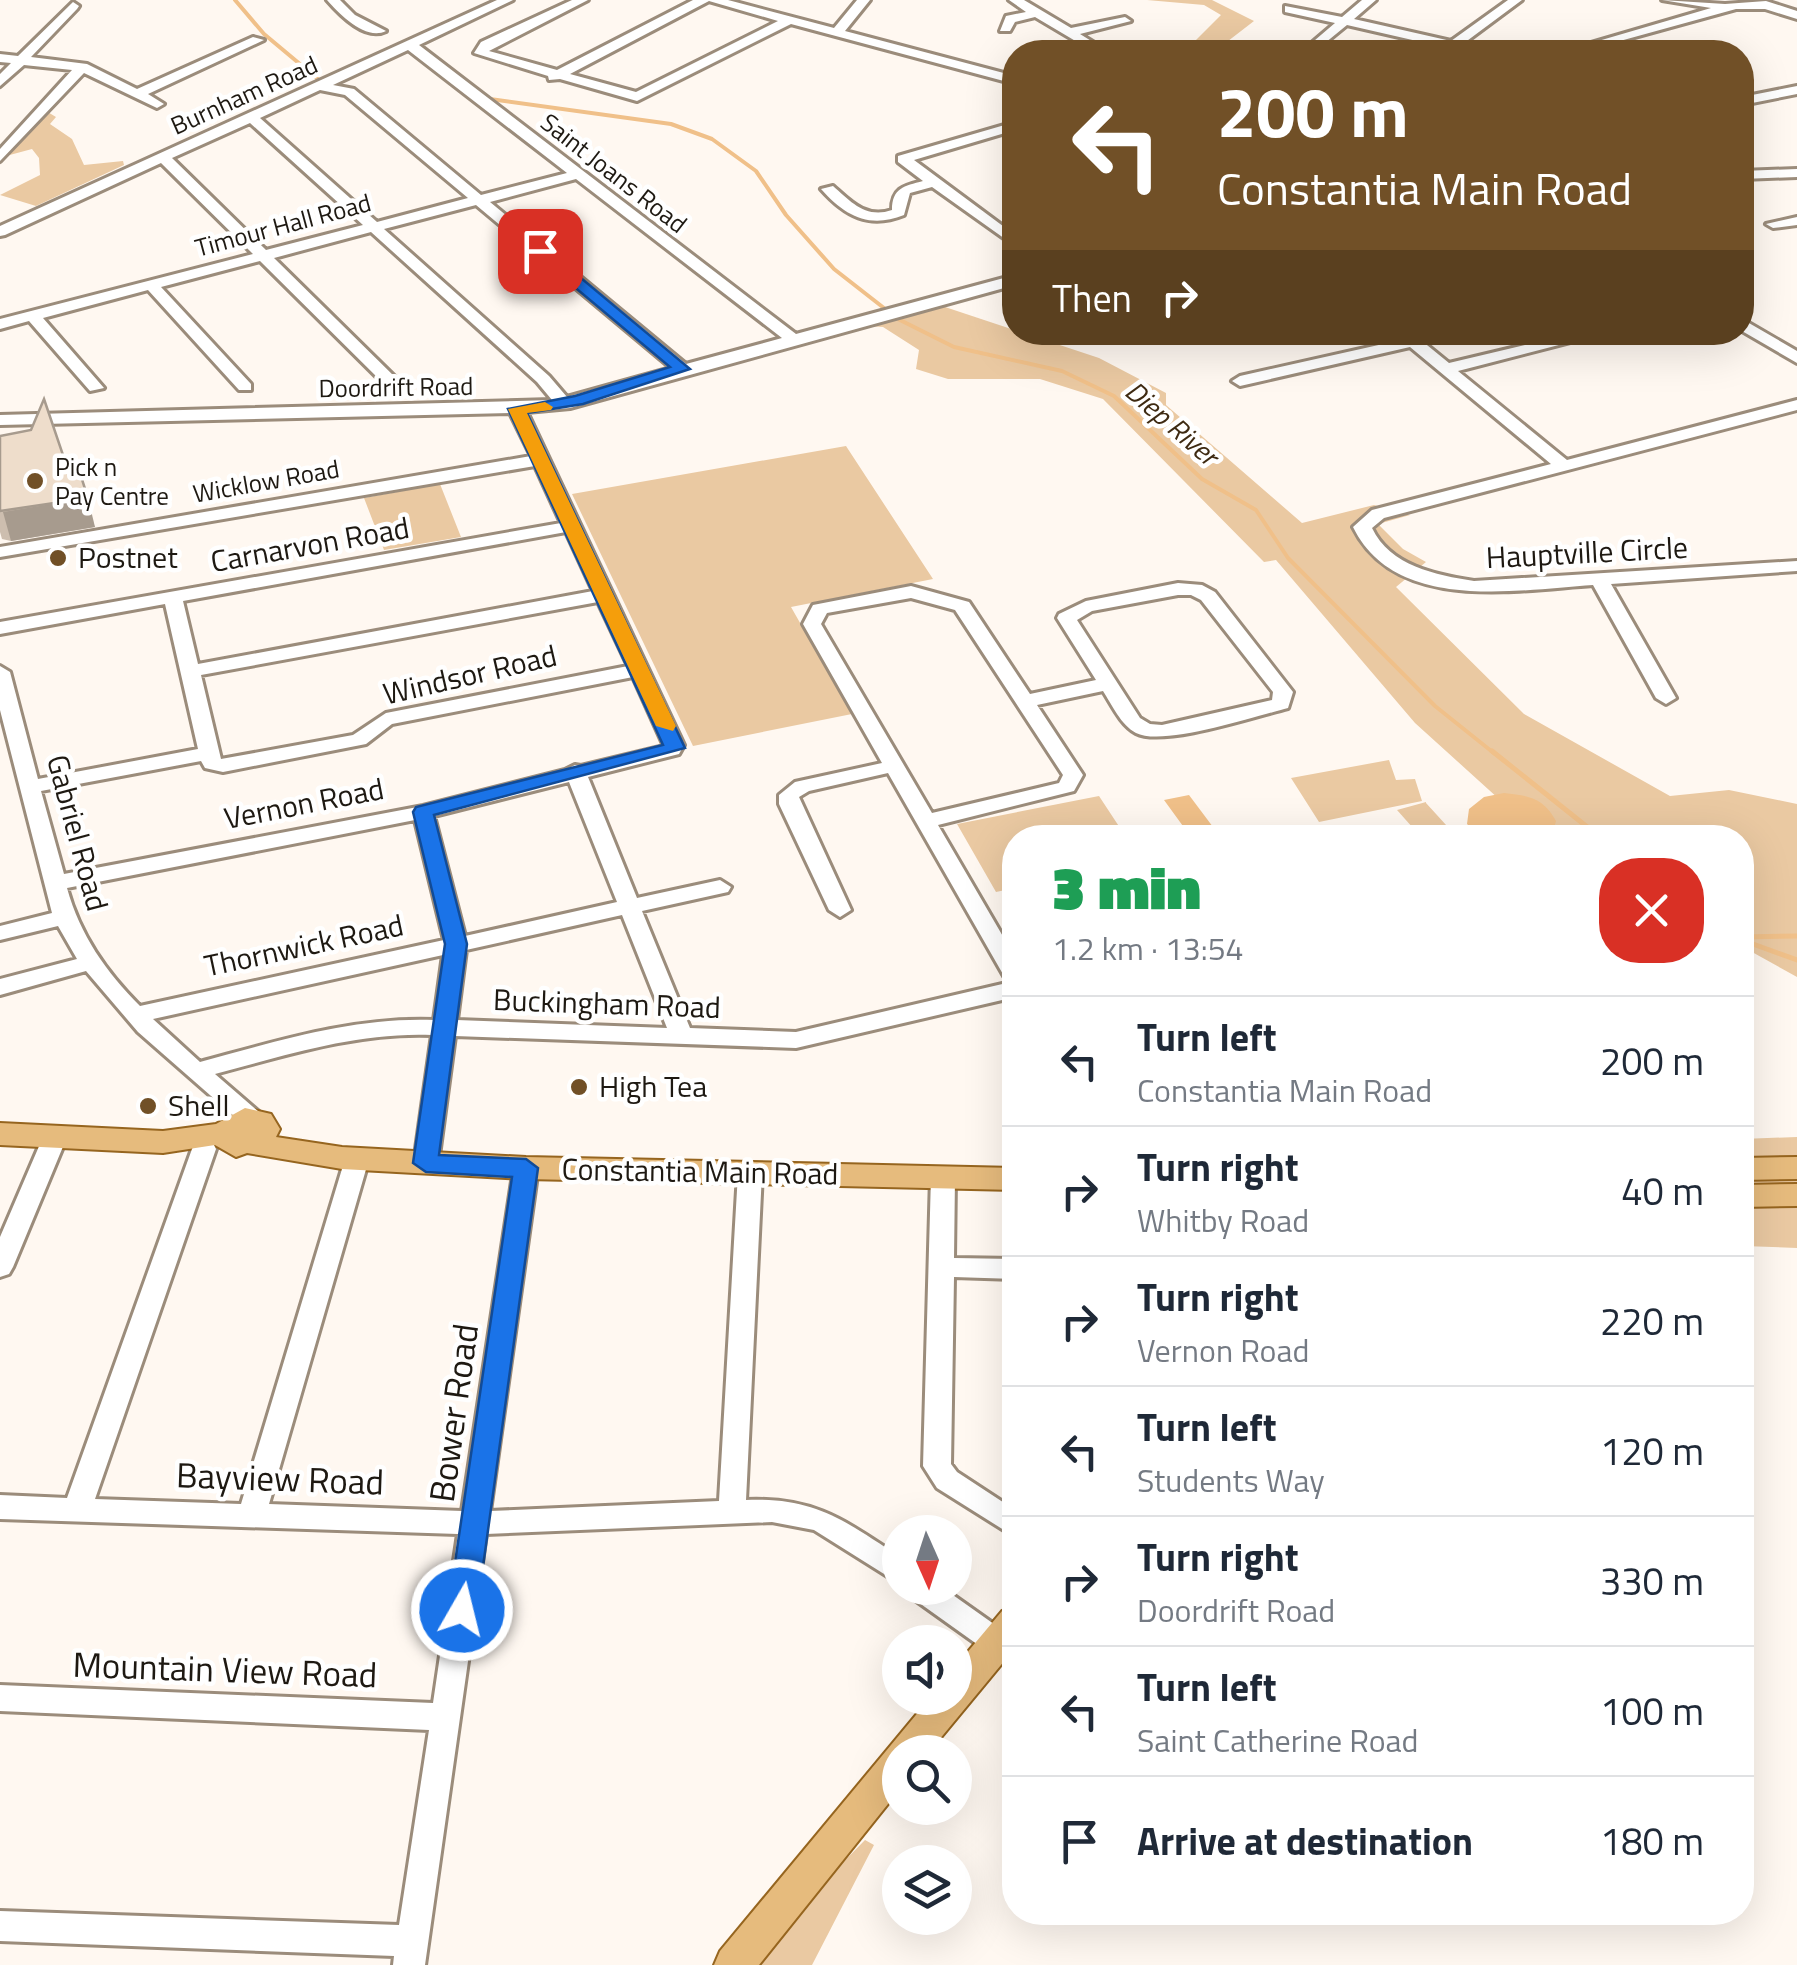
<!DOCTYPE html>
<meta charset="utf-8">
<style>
body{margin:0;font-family:"Titillium Web",sans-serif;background:#f6f6f7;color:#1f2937;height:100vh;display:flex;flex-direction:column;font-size:38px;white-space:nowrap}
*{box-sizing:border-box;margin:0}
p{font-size:32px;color:#747a83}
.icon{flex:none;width:55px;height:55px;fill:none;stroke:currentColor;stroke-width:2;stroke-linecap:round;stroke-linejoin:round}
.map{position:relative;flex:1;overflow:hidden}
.drawer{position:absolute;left:1002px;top:825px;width:752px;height:1100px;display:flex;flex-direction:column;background:#fff;border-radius:40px;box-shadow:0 10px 40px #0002}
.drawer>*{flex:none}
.hud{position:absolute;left:1002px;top:40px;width:752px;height:305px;border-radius:40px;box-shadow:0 10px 40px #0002;background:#715027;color:#fff;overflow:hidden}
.needle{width:65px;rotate:177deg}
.fabs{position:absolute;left:882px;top:1515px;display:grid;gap:20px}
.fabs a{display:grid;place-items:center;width:90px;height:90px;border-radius:50%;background:#fff;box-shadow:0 10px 40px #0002;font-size:50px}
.pin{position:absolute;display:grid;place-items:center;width:85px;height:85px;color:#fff;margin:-42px;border-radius:20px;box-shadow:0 5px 15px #0006}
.me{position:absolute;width:110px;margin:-55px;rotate:8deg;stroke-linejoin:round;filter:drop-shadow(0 0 8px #0008)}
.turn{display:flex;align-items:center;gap:35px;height:210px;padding:0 50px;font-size:45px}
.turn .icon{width:130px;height:130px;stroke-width:2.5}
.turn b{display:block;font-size:70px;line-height:85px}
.then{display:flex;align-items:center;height:95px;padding:0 50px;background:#0003;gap:20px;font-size:38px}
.round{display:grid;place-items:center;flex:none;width:105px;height:105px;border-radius:40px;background:#f6f6f7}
.overview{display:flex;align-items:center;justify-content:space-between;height:170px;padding:0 50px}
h1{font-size:60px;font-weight:800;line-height:75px;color:#1e9e55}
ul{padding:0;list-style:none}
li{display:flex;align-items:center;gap:30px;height:130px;padding:0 50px;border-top:2px solid #e0e1e3}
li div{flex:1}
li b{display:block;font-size:38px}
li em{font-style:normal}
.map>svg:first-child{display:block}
.green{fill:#eac9a2}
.water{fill:#f0c089}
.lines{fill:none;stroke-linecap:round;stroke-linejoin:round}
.stream-far1{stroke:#f0c089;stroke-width:4}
.stream{stroke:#f0c089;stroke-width:5}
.minor-casing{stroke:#9b8c7b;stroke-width:6}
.major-casing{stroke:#96651f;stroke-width:4}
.minor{fill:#fff;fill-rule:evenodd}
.major{fill:#e6bb7d;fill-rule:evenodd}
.wall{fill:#cdbeaf}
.shaded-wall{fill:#a79b8e}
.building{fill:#eeddcb;stroke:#a79b8e;stroke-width:2.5}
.route{fill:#1a73e8;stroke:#114b97;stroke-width:2.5}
.slow{fill:#f59e0b}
.poi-dot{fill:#715027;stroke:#fff;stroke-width:4}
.labels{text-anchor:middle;stroke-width:9;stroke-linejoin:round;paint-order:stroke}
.far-street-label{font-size:25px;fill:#1e1912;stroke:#fff}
.far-poi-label{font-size:25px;fill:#1e1912;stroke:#fff;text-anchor:start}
.far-water-label{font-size:28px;font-style:italic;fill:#3e2a12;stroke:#fff}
.street-label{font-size:30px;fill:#1e1912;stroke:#fff}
.poi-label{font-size:30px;fill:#1e1912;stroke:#fff;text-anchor:start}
.near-street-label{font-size:35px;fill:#1e1912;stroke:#fff}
</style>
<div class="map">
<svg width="1797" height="1965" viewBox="0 0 1797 1965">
<rect width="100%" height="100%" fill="#fff8f1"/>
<path class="green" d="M1147,0H1212L1254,21L1219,48L1222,52L1150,49L1110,52L1104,48L1193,43L1221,15L1204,5Z
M46,111L56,117L50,124L72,139L84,165L123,161L124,165L36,206L0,195L40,175L39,158L32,149L6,156Z
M942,306L1099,358L1166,393V405L1302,523L1374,505L1410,515L1378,524L1403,549L1426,562L1396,587L1524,714L1670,796L1729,790L1797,804V977L1743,947L1742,838L1541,837L1415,723L1276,560L1264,562L1103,399L1040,379H948L916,369L919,350L883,327L869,326Z
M846,446L933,579L791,607L852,714L693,746L572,494Z
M440,484L461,537L384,550L364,498Z
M1389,760L1396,780L1415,779L1422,801L1319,822L1291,778Z
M1099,796L1126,837L1015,838V888L996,892L957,824Z
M1426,802V803L1457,837H1421L1397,810Z
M1797,1137V1248L1743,1246L1742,1139Z
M865,1840L874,1845L812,1965H758L812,1894Z"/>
<path class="water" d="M1504,793C1529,796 1543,797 1556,821L1553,832C1528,839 1486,845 1467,824L1469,809L1484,797Z
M1189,795L1213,827L1188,833L1164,800Z"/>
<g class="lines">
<path class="stream-far1" d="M235,0L264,34L319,80
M490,99L671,124L712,139L756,171L786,215L834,269L898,319L954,347L1062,371L1114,396L1202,479L1256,510L1288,558L1435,706L1495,754"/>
<path class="stream" d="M1492,751L1601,838
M1742,937L1797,936
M1742,940L1797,960"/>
<g class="minor-casing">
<path id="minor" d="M327,0H340L355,15L386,31C366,41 340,15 327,0Z
M497,0H513L419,45L796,334L1015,275V285L570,408L527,412L684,745L679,754L588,777L637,898L720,880L731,887L728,892L642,911L690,1028L796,1032L1011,982L1004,976L888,773L809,791L799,797L851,910L840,917L829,910L779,804V795L795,782L882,763L803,624L813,605L911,586L969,602L1030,694L1096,680L1057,618L1059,614L1086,601L1178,583L1202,585L1215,592L1293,692L1288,708C1256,716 1163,747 1136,733C1121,725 1112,705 1103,691L1037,705L1083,775L1074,791L938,825L1015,957V997L796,1048L455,1036L438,1163L435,1169H417L414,1163L432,1035C357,1032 287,1055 215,1074L259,1112L263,1118L259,1124H243L138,1032L86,971L0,995V979L77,959L58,926L0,940V926L52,913L0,710V666L10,672L38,779L198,749L165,604L0,634V622L561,523L535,466L0,557V547L531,456L510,413L0,425V415L552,400L537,382L371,232L274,258L398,380V386H386L260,261L161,287L251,384V390H239L148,290L43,318L104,388L90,391L29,321L0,329V319L253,254L161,163L5,235L0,236V226ZM408,50L567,173L481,195L354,89L333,85ZM320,90L345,95L468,198L377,222L260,118ZM250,123L363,225L266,250L172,158ZM576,179L782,338L686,364L490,202ZM476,205L671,368L567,397L549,376L384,229ZM566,532L593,591L198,664L183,601ZM1178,595H1191L1201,600L1273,692L1272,700L1162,725L1150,724L1140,718L1077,620L1092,611ZM911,598L955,610L1063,775L1059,783L932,813L821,624L827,613ZM598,602L628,666L386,713L353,735L221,759L201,675ZM633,677L664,746L581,766L575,765L565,770L423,806L64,874L41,791L201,761L205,768L223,772L366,744L392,724ZM569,782L617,902L465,936L434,816ZM415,820L444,940L140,1006C106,972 80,935 67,888ZM622,915L667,1028L457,1020L466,950ZM443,955L434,1020C353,1017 278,1041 200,1062L153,1019Z
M572,0H588L489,51L557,70L693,0H728L834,28L857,0H870L845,31L1015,76V84L791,24L637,101L560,79L549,80L548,76L474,53L481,42ZM709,1L778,21L636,92L570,74Z
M1009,0H1024L1071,28L1125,17L1131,21L1080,34L1109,52H1094L1035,17L1015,22L1010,31H1000L1006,16L1026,12Z
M1362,0H1376L1354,19L1451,41L1508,0H1522L1452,52H1438L1443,47L1347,25L1314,52H1301L1335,23L1285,12V6L1342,17Z
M1662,0L1725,4L1766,1L1797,11V19L1765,9H1736L1580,52L1564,51L1711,8Z
M73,2L79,6L77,9L31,57L87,64L137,89L253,37L264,40L148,94L164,104L157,108L84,73L0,161V149L72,70L24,65L0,86V74L11,63L0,62V54L18,56Z
M1797,86V94L1742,105V97Z
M1015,122V130L914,160L1015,235V246L932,187L910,193L904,215C869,229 845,216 821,189L833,186C851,202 866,219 892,210C892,188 904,186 923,181L898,162V156Z
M1797,169V177L1742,179V171Z
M1797,217V225L1773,228L1766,224Z
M1742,319L1797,351V363L1742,331Z
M1393,332H1411L1449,363L1579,332H1609L1458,371L1567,460L1797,400V410L1384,518L1372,528C1390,566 1436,575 1474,581L1797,561V571L1611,584L1676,698L1666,704L1656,698L1593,585C1516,590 1395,613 1353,527L1372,510L1551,464L1410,347L1240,386L1232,381L1240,376L1401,340Z
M55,1128L64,1131L67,1137L13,1267L9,1274L0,1277V1237L43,1137L46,1131Z
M204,1140L213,1143L216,1149L95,1499L241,1504L345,1159L348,1153H366L369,1159L269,1504L462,1511L514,1168L517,1162H535L538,1168L490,1511L719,1501L738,1173L741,1167H759L762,1173L746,1500C815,1497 845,1521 900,1557V1584L814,1530L772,1522L486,1534L425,1965H393L394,1956L0,1941V1911L399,1925L429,1730L0,1711V1685L433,1703L458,1534L0,1519V1495L67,1498L192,1149L195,1143Z
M943,1168L952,1171L955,1177L954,1258L1015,1259V1279L954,1277L951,1464L957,1472L1015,1510V1537L937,1488L923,1466L931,1177L934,1171Z
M907,1588H943L1008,1634L1013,1643L1008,1652L998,1656L988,1652L911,1597Z"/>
</g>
<g class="major-casing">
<path id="major" d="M245,1108L271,1114L280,1129L276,1137L342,1147L526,1157L1015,1168V1190L526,1179L342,1169L247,1153L236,1157L215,1145L163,1153L0,1145V1123L163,1131L216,1124Z
M1797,1157V1179L1742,1180V1158Z
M1797,1184V1206L1742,1207V1185Z
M1015,1607V1648L929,1752H900V1789L759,1965H714L720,1951L930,1698H955V1667L1002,1611Z"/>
</g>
<use href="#minor" class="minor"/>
<use href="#major" class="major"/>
</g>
<path class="wall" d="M31,430L66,464L95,527L11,541L2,539L0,532V436Z"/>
<path class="shaded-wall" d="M88,498L95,527L11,541L3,512Z"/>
<path class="building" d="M44,399L66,464L78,467L88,498L0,511V436L31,430Z"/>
<path class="route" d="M535,248H545L690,369L583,404L527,413L685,748L434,815L467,944L439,1155L526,1159L538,1168L477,1610L473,1619L462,1623L452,1619L448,1610L512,1177L426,1172L413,1163L445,944L413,812L416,807L663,745L508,409L575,396L670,367L535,254Z"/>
<path class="slow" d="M545,402L553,407L551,410L527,413L676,726L673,731L656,726L508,409Z"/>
<g class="poi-dot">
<circle cx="35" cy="481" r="10"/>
<circle cx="58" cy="558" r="10"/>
<circle cx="579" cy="1087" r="10"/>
<circle cx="148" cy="1106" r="10"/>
</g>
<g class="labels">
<g class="far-street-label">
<text transform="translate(244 95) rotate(-24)" y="9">Burnham Road</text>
<text transform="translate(614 173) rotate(38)" y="9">Saint Joans Road</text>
<text transform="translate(283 225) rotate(-15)" y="9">Timour Hall Road</text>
<text transform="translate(396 387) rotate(-1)" y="9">Doordrift Road</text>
<text transform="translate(266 481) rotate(-10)" y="9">Wicklow Road</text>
</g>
<g class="far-poi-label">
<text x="55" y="476">Pick n<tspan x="55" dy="29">Pay Centre</tspan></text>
</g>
<g class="far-water-label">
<text transform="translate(1172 423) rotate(41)" y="10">Diep River</text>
</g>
<g class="street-label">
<text transform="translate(310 545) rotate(-10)" y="10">Carnarvon Road</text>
<text transform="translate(1587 553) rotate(-3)" y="10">Hauptville Circle</text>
<text transform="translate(470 675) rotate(-13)" y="10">Windsor Road</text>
<text transform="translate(304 804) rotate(-11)" y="10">Vernon Road</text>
<text transform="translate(77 833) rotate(75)" y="10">Gabriel Road</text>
<text transform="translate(304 946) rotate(-12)" y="10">Thornwick Road</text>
<text transform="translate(607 1004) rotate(2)" y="10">Buckingham Road</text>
<text transform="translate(700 1172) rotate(1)" y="10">Constantia Main Road</text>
</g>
<g class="poi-label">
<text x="78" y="568">Postnet</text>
<text x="599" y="1097">High Tea</text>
<text x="168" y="1116">Shell</text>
</g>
<g class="near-street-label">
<text transform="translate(454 1413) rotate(-82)" y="12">Bower Road</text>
<text transform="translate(280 1479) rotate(2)" y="12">Bayview Road</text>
<text transform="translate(225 1670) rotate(2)" y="12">Mountain View Road</text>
</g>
</g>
</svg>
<div class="fabs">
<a><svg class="needle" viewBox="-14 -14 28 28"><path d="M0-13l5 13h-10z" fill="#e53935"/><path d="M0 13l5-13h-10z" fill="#747a83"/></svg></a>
<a><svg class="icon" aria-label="sound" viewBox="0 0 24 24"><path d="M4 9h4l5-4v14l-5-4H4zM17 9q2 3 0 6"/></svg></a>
<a><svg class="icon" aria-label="search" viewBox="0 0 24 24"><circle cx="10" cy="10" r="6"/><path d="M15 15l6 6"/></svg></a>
<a><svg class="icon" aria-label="layers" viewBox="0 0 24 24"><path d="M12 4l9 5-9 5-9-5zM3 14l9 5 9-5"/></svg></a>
</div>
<div class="pin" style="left:540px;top:251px;background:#d93025"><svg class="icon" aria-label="arrive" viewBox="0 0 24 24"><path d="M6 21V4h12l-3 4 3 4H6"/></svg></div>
<svg class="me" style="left:462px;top:1610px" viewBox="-20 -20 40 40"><circle r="17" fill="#1a73e8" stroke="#fff" stroke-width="3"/><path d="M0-11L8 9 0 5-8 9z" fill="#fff"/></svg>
<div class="hud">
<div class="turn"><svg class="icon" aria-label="left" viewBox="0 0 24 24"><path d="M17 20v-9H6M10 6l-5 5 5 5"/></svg><div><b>200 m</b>Constantia Main Road</div></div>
<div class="then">Then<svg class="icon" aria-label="right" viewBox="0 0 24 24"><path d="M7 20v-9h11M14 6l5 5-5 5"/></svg></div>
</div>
<section class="drawer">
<div class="overview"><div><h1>3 min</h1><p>1.2 km · 13:54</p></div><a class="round" style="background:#d93025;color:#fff"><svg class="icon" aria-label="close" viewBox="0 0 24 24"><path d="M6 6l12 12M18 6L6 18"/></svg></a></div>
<ul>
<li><svg class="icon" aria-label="left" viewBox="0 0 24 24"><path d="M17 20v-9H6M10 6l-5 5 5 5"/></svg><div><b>Turn left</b><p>Constantia Main Road</p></div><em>200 m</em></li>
<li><svg class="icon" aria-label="right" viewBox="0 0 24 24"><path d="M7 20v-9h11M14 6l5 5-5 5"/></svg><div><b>Turn right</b><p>Whitby Road</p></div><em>40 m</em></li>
<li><svg class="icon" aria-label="right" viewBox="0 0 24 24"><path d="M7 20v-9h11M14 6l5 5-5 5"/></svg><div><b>Turn right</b><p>Vernon Road</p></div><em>220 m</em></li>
<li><svg class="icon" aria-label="left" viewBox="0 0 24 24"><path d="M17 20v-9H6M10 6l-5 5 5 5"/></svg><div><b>Turn left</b><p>Students Way</p></div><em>120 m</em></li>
<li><svg class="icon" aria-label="right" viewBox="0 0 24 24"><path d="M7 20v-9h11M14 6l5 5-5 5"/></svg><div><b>Turn right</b><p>Doordrift Road</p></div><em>330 m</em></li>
<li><svg class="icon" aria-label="left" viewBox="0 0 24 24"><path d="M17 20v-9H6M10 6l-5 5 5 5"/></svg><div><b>Turn left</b><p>Saint Catherine Road</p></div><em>100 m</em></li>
<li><svg class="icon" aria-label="arrive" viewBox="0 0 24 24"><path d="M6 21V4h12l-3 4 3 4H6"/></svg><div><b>Arrive at destination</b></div><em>180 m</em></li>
</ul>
</section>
</div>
